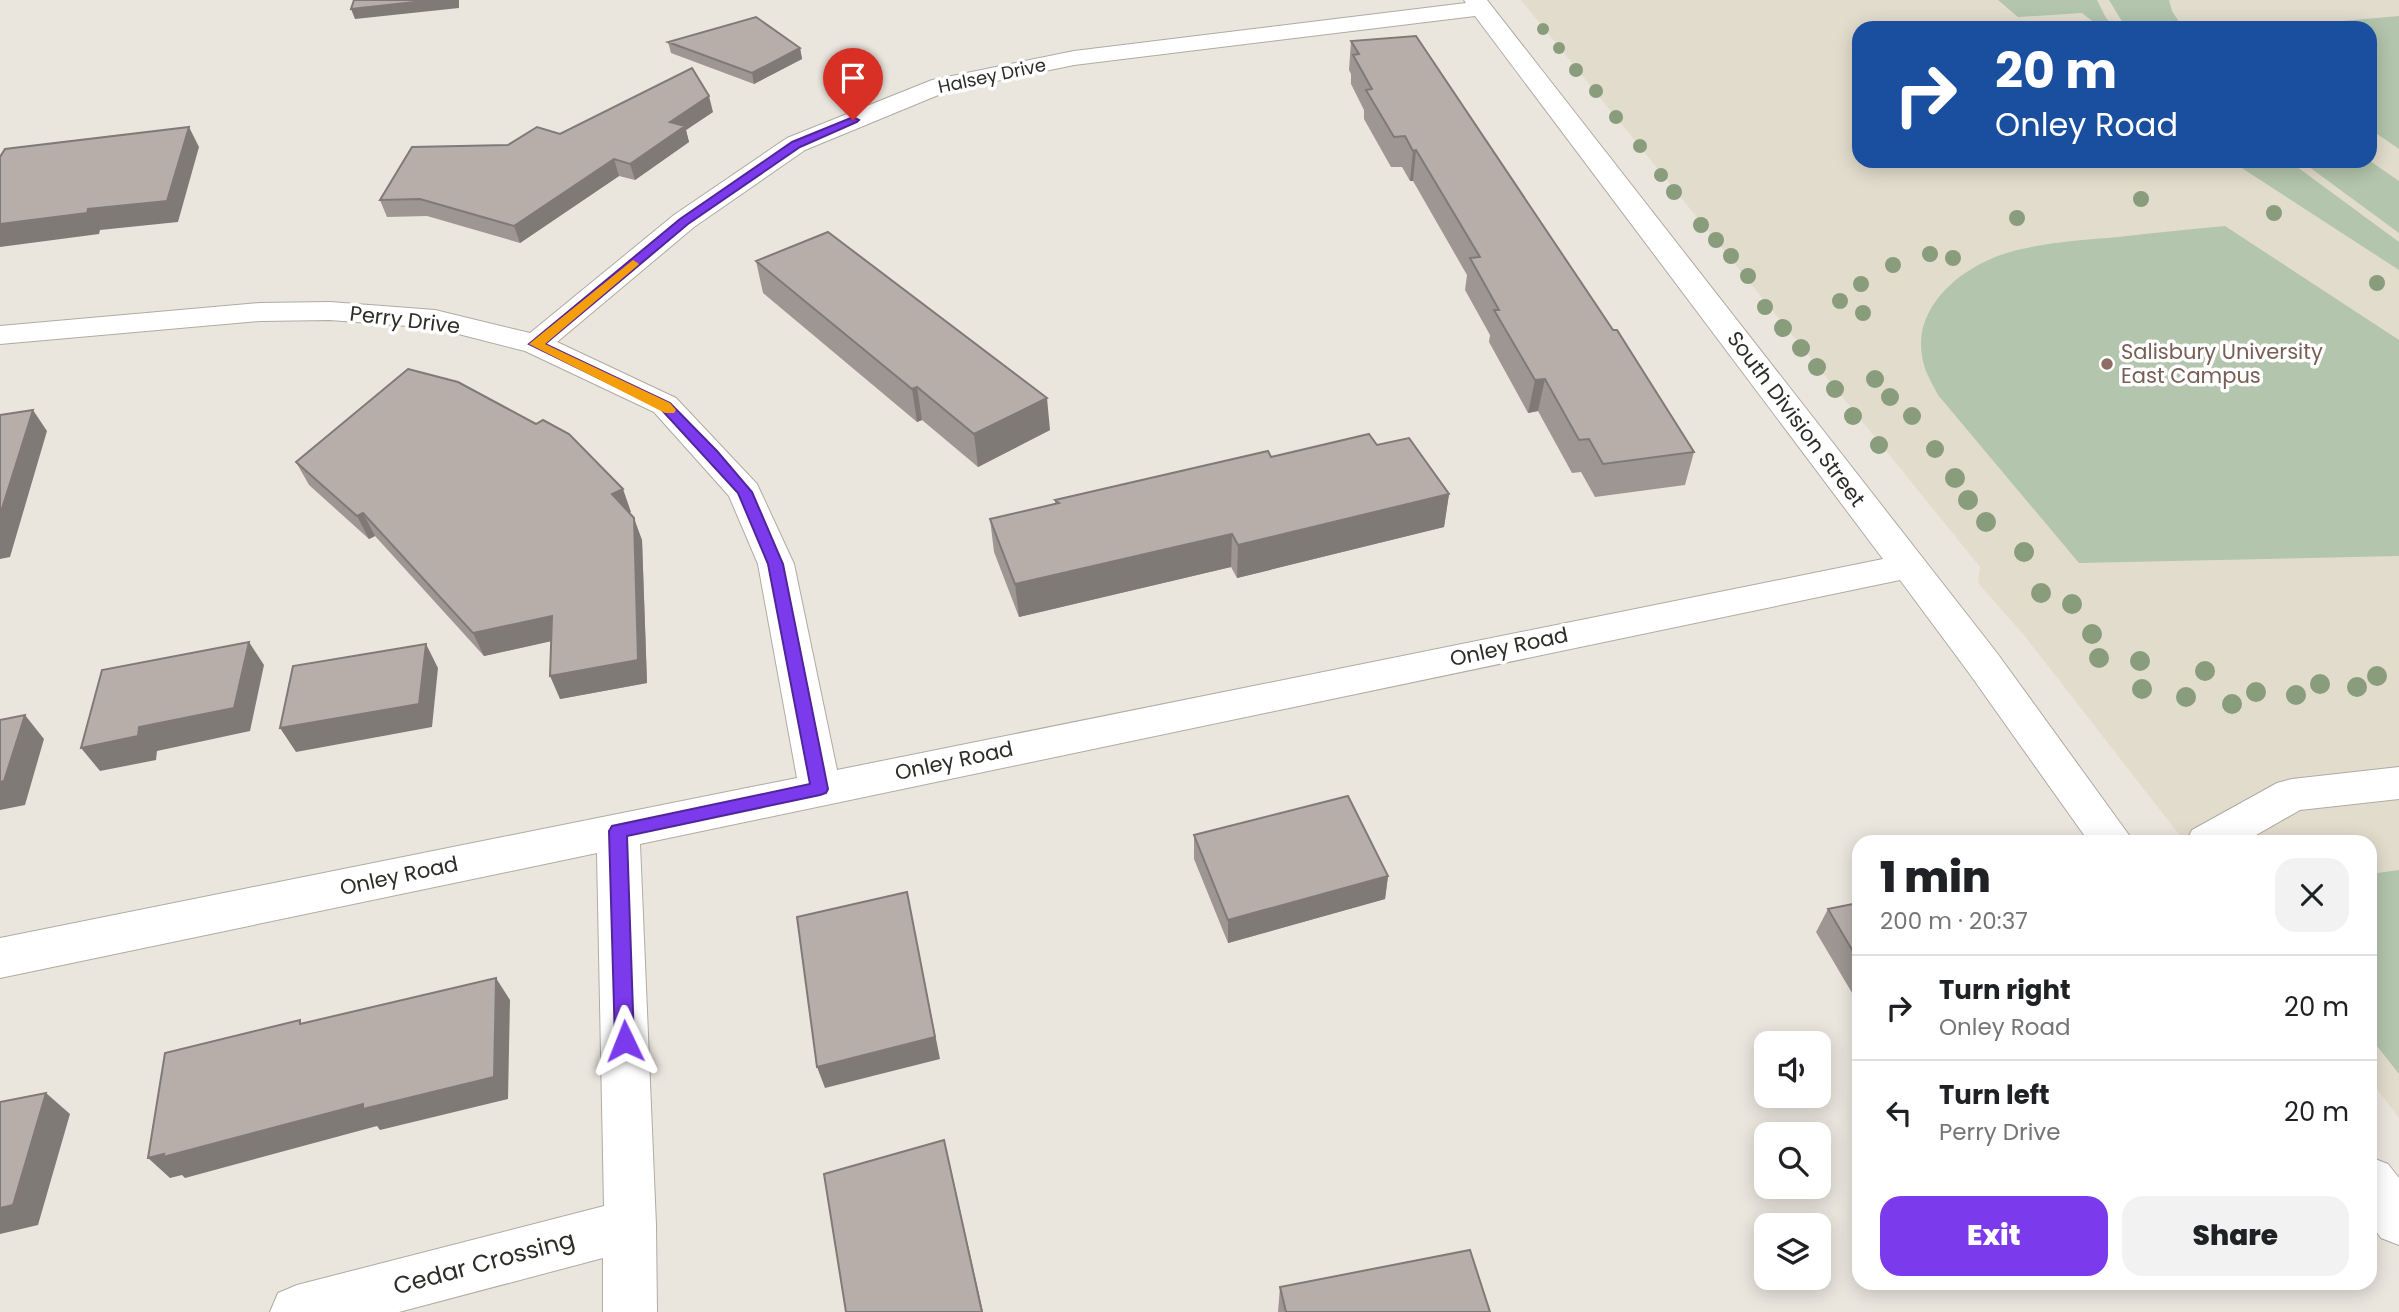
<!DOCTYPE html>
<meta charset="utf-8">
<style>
body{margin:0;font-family:Poppins,sans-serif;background:#f2f2f2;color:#202124;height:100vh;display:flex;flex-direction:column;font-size:26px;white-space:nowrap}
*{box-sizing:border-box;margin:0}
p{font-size:23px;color:#757577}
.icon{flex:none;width:38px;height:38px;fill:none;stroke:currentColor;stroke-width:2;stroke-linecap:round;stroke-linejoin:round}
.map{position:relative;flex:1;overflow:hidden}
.details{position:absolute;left:1852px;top:835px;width:525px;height:455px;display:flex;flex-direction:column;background:#fff;border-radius:21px;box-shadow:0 4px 18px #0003}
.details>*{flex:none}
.hud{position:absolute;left:1852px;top:21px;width:525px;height:147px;border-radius:21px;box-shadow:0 4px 18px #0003;background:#1a4fa0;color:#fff;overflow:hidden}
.fabs{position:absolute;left:1754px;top:1031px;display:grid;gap:14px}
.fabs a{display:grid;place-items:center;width:77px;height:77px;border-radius:14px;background:#fff;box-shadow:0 4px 18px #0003;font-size:35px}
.pin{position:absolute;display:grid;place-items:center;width:60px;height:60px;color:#fff;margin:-72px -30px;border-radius:50% 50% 50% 0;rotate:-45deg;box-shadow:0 0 7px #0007}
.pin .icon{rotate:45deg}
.me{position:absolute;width:77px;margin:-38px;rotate:358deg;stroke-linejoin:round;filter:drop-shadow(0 0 5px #0008)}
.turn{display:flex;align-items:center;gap:24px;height:147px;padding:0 28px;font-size:32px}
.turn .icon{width:91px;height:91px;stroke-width:2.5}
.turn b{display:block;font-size:49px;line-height:60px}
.round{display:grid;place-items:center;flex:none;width:74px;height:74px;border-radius:21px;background:#f2f2f2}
.summary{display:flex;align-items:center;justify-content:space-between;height:119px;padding:0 28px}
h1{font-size:42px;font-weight:800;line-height:52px}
.primary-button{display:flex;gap:14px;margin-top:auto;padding:14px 28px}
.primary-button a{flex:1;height:80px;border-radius:21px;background:#7c3aed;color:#fff;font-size:28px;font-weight:800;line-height:80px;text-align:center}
.primary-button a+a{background:#f2f2f2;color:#202124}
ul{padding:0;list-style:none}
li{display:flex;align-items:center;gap:21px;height:105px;padding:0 28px;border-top:2px solid #e0e0e0}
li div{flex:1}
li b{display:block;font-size:26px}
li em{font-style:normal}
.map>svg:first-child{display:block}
.built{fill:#e2dccd;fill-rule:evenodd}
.green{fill:#b3c5ac}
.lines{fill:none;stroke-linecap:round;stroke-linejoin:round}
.minor-casing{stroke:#afaba3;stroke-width:2}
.minor{fill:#fff;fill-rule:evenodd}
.tree{fill:#899c7c}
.wall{fill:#9d9692}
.shaded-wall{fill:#807a77}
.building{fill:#b7aeaa;stroke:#807a77;stroke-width:2}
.route{fill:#7c3aed;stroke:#51269a;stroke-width:2}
.slow{fill:#f59e0b}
.education-dot{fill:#8d6e63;stroke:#fff;stroke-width:2.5}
.labels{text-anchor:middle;stroke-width:7;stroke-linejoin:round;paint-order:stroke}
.far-street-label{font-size:18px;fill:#2d2c28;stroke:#fff}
.street-label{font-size:21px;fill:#2d2c28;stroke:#fff}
.education-label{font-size:21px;fill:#785e54;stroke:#fff;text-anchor:start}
.near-street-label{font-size:24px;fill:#2d2c28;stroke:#fff}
</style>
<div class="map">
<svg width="2399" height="1312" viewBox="0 0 2399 1312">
<rect width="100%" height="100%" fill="#eae6de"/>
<path class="built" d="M1521,0H2399V1118L2370,1080V842H2185L2023,634L1978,583L1980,567ZM1858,28H2370V161H1858Z"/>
<path class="green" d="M1998,0H2097L2106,18L2116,28H2101L2082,13L2018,17Z
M2109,0H2169L2172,11L2183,28H2126Z
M2399,16V149L2370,129V28H2264Z
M2231,161H2289L2399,242V270Z
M2301,161H2370L2399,181V233Z
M2225,226L2399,340V556L2079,563L1938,395C1934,387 1929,379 1926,371C1903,309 1964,263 2017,250C2050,242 2084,240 2118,237C2154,233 2189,229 2225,226Z
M2399,870V1074L2370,1037V874Z"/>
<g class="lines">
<g class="minor-casing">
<path id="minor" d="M1464,0H1487L1997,653L2134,842H2089L1969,673L1900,580L640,844L656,1225L657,1312H603V1258L399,1312H270L278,1293L297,1285L604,1206L597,853L0,978V938L797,778L758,564L729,496L654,412L525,351L435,328L330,320L260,321L0,344V326L260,303L330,302L435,310L530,333L674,215L787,138L932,80L1074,51L1466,3ZM1475,16L1883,559L837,770L794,564L757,484L676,398L557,342L694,227L805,150L948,91L1074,65Z
M2399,767V799L2300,810L2244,842H2186L2192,830L2277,783L2292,779Z
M2370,1157L2388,1164L2399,1178V1245L2381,1238L2370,1223Z"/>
</g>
<use href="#minor" class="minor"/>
</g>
<g class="tree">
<circle cx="1543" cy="29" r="6"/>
<circle cx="1559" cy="48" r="6"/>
<circle cx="1576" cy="70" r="7"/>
<circle cx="1596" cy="91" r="7"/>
<circle cx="1616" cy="117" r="7"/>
<circle cx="1640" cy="146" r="7"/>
<circle cx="1661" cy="175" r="7"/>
<circle cx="1674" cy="192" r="8"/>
<circle cx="2141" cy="199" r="8"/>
<circle cx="2274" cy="213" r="8"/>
<circle cx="2017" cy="218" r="8"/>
<circle cx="1701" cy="225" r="8"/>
<circle cx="1716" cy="240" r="8"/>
<circle cx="1930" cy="254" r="8"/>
<circle cx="1731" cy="256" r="8"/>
<circle cx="1953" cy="258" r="8"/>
<circle cx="1893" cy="265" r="8"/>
<circle cx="1748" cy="276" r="8"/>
<circle cx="2377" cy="283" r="8"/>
<circle cx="1861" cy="284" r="8"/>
<circle cx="1840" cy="301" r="8"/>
<circle cx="1765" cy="307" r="8"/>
<circle cx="1863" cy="313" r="8"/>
<circle cx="1783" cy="328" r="9"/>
<circle cx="1801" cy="348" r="9"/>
<circle cx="1817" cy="367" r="9"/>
<circle cx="1875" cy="379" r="9"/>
<circle cx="1835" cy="389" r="9"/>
<circle cx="1890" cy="397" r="9"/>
<circle cx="1853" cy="416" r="9"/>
<circle cx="1912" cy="416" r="9"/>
<circle cx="1879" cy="445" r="9"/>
<circle cx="1935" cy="449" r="9"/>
<circle cx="1955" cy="478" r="10"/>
<circle cx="1968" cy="500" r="10"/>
<circle cx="1986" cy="522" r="10"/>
<circle cx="2024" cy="552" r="10"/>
<circle cx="2041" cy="593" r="10"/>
<circle cx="2072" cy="604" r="10"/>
<circle cx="2092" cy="634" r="10"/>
<circle cx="2099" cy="658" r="10"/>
<circle cx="2140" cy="661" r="10"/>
<circle cx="2205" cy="671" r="10"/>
<circle cx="2377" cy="676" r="10"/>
<circle cx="2320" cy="684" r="10"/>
<circle cx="2357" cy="687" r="10"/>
<circle cx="2142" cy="689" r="10"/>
<circle cx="2256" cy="692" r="10"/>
<circle cx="2296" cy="695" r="10"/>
<circle cx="2186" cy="697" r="10"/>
<circle cx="2232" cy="704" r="10"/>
</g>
<path class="wall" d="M1351,41L1694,452L1685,485L1595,497L1581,472L1572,473L1538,411L1528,413L1489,342L1490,335L1465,290L1467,275L1413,181H1410L1402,167H1391L1364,119V110L1351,84V74L1349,70Z
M668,42L800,48L802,59L754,84L671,53Z
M713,112L686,130L689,142L635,180L619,176L520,243L427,216L387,217L380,200L508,145L560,134Z
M756,261L1050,430L978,467L922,420L917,422L763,293Z
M1377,445L1449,494L1444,527L1237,578L1231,567L1019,617L994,552L990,519L1055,504V500L1271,457Z
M296,462L631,512L629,513L642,540L647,683L560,699L551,641L484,656L375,536L369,539L309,485Z
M1194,835L1388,876L1385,899L1228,943L1194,859Z
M1858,903V1003L1816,932L1828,909Z
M1280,1287L1490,1312H1278Z"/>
<path class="shaded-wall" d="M433,0H459V8L355,19L351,9Z
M800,48L802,59L754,84L752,73Z
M709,96L713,112L686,130L689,142L635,180L630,164L670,122Z
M189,127L199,147L178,222L100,230L99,234L0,247V224L88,209Z
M1416,150L1413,181H1410L1413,151Z
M614,159L619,176L520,243L514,226Z
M1545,379L1538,411L1528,413L1535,380Z
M917,387L922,420L917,422L912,389Z
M1047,398L1050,430L978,467L974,434Z
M33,410L47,431L10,557L0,559V515Z
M623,489L631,512L620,517L612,494Z
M1449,494L1444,527L1237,578L1238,545Z
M363,513L375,536L369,539L357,516Z
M634,518L642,540L647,683L560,699L550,676Z
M1232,534L1231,567L1019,617L1015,584Z
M552,616L561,639L484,656L473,633Z
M249,642L264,665L250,731L157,751L156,760L100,771L81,748L139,727Z
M426,644L438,668L432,727L296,752L280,728Z
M25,715L44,739L25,805L0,810V782Z
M1388,876L1385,899L1228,943V920Z
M907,892L940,1059L825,1088L817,1067Z
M496,978L510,1000L508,1099L380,1130L377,1126L185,1178L182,1175L170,1178L148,1158Z
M46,1093L70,1114L38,1225L0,1234V1208Z
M944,1140L949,1161L983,1312H982Z"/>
<path class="building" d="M354,0H433L351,9Z
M756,17L800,48L752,73L668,42Z
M1416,36L1613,330H1617L1694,452L1603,464L1589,439L1579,440L1545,379L1535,380L1494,310H1499L1470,258L1480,257L1416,150L1413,151L1405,136L1394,137L1366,90L1372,89L1353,55L1359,54L1351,41Z
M692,68L709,96L670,122L685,126L630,164L614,159L514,226L420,199L380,200L412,147L508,145L537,127L560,134Z
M189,127L167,201L88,209L87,213L0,224V157L5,149Z
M828,232L1047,398L974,434L917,387L912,389L756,261Z
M408,369L458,382L536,424L543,420L569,434L623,489L612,494L634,518L638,660L550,676L552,616L473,633L363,513L357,516L296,462Z
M33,410L0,515V415Z
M1369,434L1377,445L1409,438L1449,494L1238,545L1232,534L1015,584L990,519L1059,503L1055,500L1268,451L1271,457Z
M249,642L234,708L139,727L138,736L81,748L102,670Z
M426,644L419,704L280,728L293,666Z
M25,715L4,781L0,782V720Z
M1348,796L1388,876L1228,920L1194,835Z
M907,892L935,1037L817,1067L797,917Z
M1858,903V960L1828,909Z
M496,978L494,1077L363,1109V1104L163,1157L164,1154L148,1158L165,1053L300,1020V1024Z
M46,1093L13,1205L0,1208V1102Z
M944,1140L982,1312H846L824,1174Z
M1470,1250L1490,1312H1286L1280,1287Z"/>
<path class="route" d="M853,117L859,120L857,122L800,147L688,224L545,344L670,403L717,451L752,492L783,564L828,789L826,793L820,795L627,836L634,1041L632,1047L625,1050L618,1047L615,1041L609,831L612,826L810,784L768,564L738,493L660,408L529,344L680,219L792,142Z"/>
<path class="slow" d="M633,260L639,264L637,266L545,344L670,403L676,410L674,413H665L529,344Z"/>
<circle class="education-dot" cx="2107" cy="364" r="7"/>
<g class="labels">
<g class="far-street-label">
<text transform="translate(992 76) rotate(-12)" y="6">Halsey Drive</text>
</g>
<g class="street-label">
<text transform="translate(405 320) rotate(7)" y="7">Perry Drive</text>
<text transform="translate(1796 419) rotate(53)" y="7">South Division Street</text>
<text transform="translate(1509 647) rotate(-12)" y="7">Onley Road</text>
<text transform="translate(954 761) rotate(-12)" y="7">Onley Road</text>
<text transform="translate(399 876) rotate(-12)" y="7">Onley Road</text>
</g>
<g class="education-label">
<text x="2121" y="359">Salisbury University<tspan x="2121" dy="24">East Campus</tspan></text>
</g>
<g class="near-street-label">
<text transform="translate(484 1263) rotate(-15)" y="8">Cedar Crossing</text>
</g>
</g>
</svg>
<div class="fabs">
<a><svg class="icon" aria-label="sound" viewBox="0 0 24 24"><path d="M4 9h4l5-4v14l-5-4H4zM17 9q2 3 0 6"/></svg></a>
<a><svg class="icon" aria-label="search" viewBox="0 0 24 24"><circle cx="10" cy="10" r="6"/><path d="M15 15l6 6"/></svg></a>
<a><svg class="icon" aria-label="layers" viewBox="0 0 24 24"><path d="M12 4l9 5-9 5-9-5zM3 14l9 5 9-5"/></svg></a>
</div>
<div class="pin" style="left:853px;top:120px;background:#d93025"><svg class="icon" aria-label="arrive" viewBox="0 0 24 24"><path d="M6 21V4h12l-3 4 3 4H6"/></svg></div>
<svg class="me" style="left:625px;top:1041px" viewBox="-20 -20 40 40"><path d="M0-17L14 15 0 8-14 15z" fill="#7c3aed" stroke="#fff" stroke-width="4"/></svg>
<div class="hud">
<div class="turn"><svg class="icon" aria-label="right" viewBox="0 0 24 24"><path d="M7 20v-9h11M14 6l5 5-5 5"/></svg><div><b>20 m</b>Onley Road</div></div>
</div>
<section class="details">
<div class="summary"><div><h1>1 min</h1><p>200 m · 20:37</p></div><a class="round"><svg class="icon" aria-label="close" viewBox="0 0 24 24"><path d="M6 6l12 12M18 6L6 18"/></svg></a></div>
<ul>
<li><svg class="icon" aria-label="right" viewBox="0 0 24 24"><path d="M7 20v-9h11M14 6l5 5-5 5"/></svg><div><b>Turn right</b><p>Onley Road</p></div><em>20 m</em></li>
<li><svg class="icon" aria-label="left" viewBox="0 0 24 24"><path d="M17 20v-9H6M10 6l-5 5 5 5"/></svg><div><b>Turn left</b><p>Perry Drive</p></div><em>20 m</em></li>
</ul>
<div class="primary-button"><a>Exit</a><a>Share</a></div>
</section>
</div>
